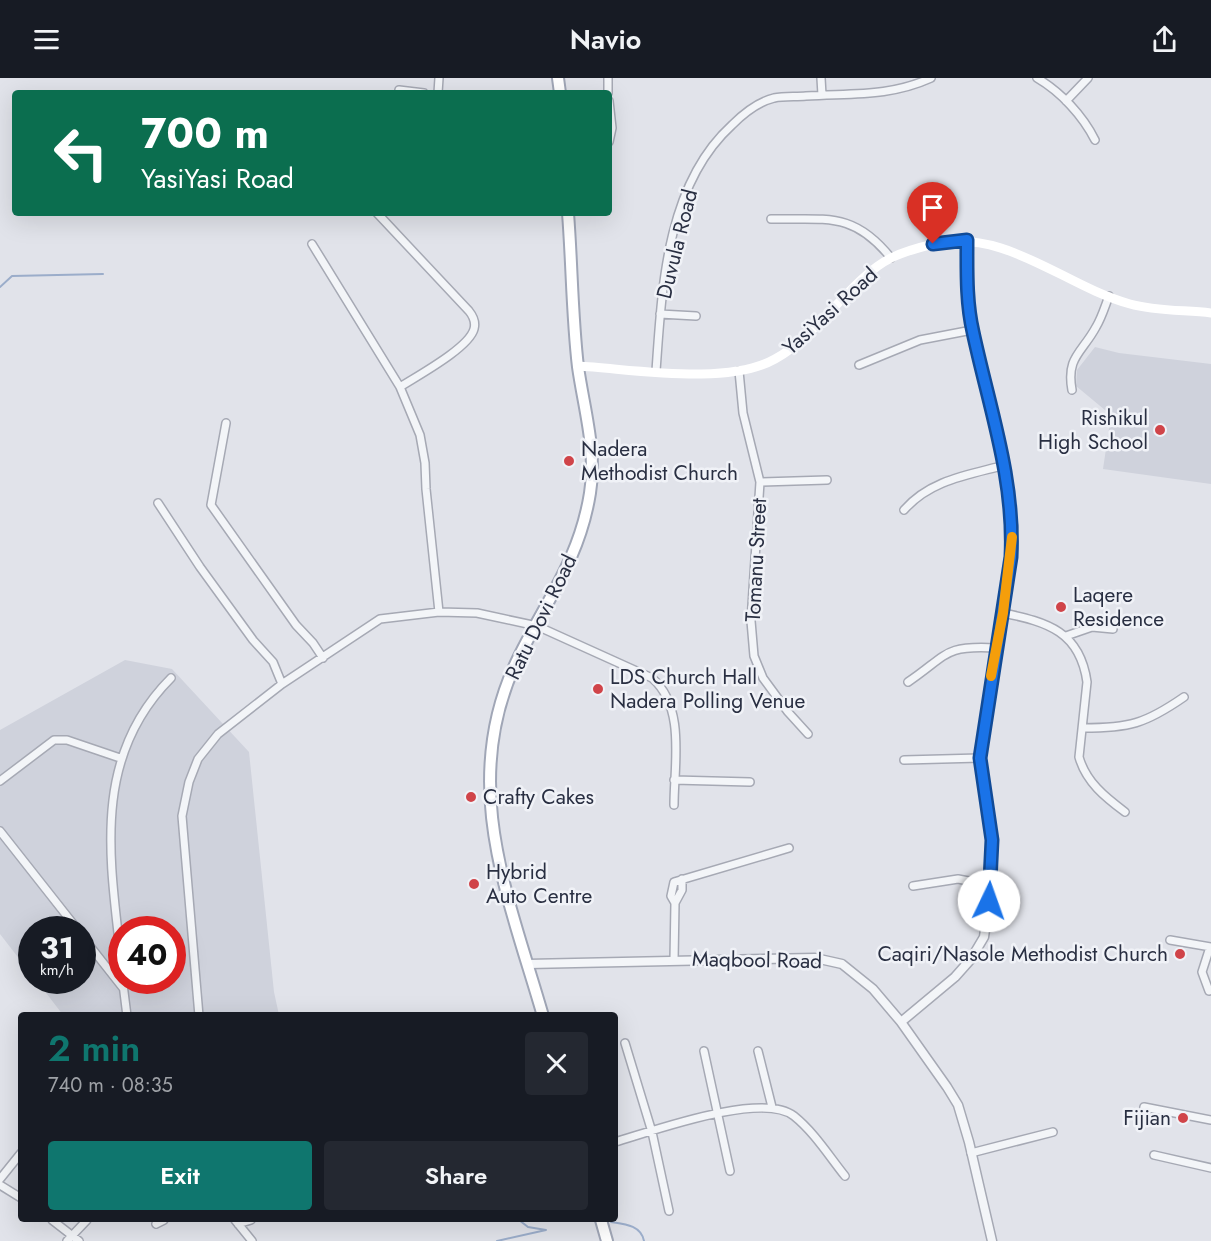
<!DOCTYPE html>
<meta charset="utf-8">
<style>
body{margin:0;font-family:Jost,sans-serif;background:#242831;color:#f1f3f6;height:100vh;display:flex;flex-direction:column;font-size:22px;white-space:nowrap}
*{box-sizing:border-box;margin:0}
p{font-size:20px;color:#9ea1a6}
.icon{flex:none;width:33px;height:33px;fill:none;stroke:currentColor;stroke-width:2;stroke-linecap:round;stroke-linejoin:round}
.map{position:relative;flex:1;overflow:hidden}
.details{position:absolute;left:18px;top:934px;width:600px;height:210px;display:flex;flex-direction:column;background:#171b24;border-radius:6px;box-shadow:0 6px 24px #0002}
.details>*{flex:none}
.guide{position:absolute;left:12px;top:12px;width:600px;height:126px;border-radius:6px;box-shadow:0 6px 24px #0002;background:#0b6e4f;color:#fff;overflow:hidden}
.speed{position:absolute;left:18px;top:838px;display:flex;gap:12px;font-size:30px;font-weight:700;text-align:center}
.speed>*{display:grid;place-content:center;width:78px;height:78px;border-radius:50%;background:#171b24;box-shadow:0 6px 24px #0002;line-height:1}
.speed small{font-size:15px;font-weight:400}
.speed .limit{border:9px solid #d22;background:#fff;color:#111}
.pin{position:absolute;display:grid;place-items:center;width:51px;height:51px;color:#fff;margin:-62px -26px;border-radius:50% 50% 50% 0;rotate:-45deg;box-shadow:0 0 6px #0007}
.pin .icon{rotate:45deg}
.me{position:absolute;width:66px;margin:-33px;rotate:3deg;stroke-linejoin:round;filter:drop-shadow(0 0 4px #0008)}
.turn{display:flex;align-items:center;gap:21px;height:126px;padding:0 30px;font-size:27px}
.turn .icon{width:78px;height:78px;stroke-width:2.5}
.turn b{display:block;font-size:42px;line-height:51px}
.round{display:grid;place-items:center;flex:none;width:63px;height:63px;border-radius:6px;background:#242831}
.summary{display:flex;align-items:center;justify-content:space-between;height:102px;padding:0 30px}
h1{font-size:36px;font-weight:600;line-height:45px;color:#0f766e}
.primary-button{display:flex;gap:12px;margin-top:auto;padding:12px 30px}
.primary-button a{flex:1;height:69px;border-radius:6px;background:#0f766e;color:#fff;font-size:24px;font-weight:600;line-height:69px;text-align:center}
.primary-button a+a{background:#242831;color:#f1f3f6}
header{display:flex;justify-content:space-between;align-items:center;height:78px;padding:0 30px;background:#171b24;font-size:27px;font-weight:600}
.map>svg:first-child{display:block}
.built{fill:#cfd2dc;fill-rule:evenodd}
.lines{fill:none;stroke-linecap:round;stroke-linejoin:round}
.stream{stroke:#9badca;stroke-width:2}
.minor-casing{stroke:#a6a9b4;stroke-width:10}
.tertiary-casing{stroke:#a6a9b4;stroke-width:11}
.primary-casing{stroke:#a0a6b6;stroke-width:14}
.minor{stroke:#f3f5f8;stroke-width:7}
.tertiary{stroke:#f3f5f8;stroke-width:8}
.secondary{stroke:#fff;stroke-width:9}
.primary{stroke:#fff;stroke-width:10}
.route-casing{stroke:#114b97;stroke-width:15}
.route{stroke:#1a73e8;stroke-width:10}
.slow{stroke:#f59e0b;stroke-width:10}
.poi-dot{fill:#d04449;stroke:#f0f2f7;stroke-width:2}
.labels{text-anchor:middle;stroke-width:5;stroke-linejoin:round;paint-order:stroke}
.street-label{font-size:21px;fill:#292f42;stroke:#f0f2f7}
.poi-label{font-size:21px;fill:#292f42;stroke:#f0f2f7;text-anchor:start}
</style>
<header><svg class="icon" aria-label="menu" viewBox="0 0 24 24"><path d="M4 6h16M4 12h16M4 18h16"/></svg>Navio<svg class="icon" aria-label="share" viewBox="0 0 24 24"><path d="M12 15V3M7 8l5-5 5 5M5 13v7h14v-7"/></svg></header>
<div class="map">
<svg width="1211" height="1163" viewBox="0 0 1211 1163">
<rect width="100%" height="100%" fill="#e1e3ea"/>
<path class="built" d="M1095,269L1119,275L1211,286V406L1103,391L1111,337L1076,308L1077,292Z
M125,582L172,591L249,674L274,914L279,937H63L37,903H82V852H32L31,896L0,856V652ZM122,852H172V903H122Z"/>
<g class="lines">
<path class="stream" d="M0,209L12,198L103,196
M611,1144C624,1146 641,1147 644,1163
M497,1163L546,1152L528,1149L519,1142"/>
<g class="minor-casing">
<path id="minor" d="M608,0V15
M821,0L822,17
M1037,0C1061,14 1083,38 1095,62
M399,12L424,15
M438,15L439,0
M609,23L612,50L609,64
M1066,23L1088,0
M377,135L469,233C473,238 476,244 474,251C469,270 417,298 400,309
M771,141C827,142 853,133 891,180
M312,166L400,309L420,357L425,385L426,411L439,534
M660,236L696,238
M859,287L920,262L972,252
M656,293C662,210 666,107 732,47C744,35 758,24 774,20C784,18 796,19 806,18C851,15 889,19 931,0
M739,293L743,335L760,404L751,543L754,578L763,600L788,634L808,656
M1072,312C1066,279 1082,275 1096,249C1102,239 1105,228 1109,218
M226,345L211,427L296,547L313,565L323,580
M760,404L827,402
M158,425L200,489L253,562L273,584L282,606
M904,432C930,402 968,397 1005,387
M1003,535C1048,544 1080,554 1087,604L1079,679C1086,704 1105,719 1125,734
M1066,558L1092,549L1113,551
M908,604C948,577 943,567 996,570
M1083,650C1129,650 1145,646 1184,619
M904,682L980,680
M674,702L750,704
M0,703L54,662H67L120,680
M0,753L78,852
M913,808L958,801L990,807
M675,825L682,812V801
M82,858L123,910
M1170,862L1211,869
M674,882L675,825L671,818L674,804L789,770
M122,890C111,787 89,682 171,600
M123,906L127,938
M1209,913L1202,894L1210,869
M199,938L182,738L189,704L198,681L218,656L282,606L380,541L439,534L477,535L537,548L652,600C686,629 674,687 674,727
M625,965L652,1054L669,1133
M704,973L730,1093
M758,973L772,1029
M1144,1029L1211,1042
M615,1064C653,1053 762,1013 794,1038C814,1054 829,1078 845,1098
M971,1075L1053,1054
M1154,1077L1211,1090
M0,1101L21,1075
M0,1107L21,1120
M52,1142L79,1163
M235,1142L252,1163
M156,1146L164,1142
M238,1146L251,1142
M67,1163L87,1142"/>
</g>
<g class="tertiary-casing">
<path id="tertiary" d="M528,886L815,880L842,886L873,911L901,944L947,1009L958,1027L969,1064L992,1163
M901,944L955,899L971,881L984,859L989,823L992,762L980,680L1003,535L1013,449L1005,387L972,252L968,224L967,162"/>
</g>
<g class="primary-casing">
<path id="primary" d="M558,0L560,15
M543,938C509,820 460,709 514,589C542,528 579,485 590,415C597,373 584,331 578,289C572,238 572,186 568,135
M601,1142L607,1163"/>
</g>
<use href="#minor" class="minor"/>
<use href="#tertiary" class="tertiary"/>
<path class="secondary" d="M578,288C633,291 727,308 775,281C819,257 851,200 891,180C903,174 921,169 934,166C1006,150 1064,208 1130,226C1155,233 1185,232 1211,235"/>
<use href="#primary" class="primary"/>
</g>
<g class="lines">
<g class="route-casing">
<path id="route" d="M933,166L967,162C967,192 966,224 973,254C989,329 1015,401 1011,479L980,680L992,762L989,823"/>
</g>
<use href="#route" class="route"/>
<path class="slow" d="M991,598L1003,535L1012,459"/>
</g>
<g class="poi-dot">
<circle cx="1160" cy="352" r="6"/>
<circle cx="569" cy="383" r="6"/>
<circle cx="1061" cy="529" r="6"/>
<circle cx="598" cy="611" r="6"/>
<circle cx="471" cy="719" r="6"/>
<circle cx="474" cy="806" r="6"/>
<circle cx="1180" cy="876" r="6"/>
<circle cx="1183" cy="1040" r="6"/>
</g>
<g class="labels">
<g class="street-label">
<text transform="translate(677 166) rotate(-76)" y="7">Duvula Road</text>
<text transform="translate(830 233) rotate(-42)" y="7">YasiYasi Road</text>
<text transform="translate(756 482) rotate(-87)" y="7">Tomanu Street</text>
<text transform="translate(541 539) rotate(-64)" y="7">Ratu Dovi Road</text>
<text transform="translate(757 882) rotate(1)" y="7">Maqbool Road</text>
</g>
<g class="poi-label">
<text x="1148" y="347" text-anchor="end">Rishikul<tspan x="1148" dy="24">High School</tspan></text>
<text x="581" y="378">Nadera<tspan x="581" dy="24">Methodist Church</tspan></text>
<text x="1073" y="524">Laqere<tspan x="1073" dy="24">Residence</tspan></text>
<text x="610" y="606">LDS Church Hall<tspan x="610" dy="24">Nadera Polling Venue</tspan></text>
<text x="483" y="726">Crafty Cakes</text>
<text x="486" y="801">Hybrid<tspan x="486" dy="24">Auto Centre</tspan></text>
<text x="1168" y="883" text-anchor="end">Caqiri/Nasole Methodist Church</text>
<text x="1171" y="1047" text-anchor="end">Fijian</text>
</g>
</g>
</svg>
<div class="speed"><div>31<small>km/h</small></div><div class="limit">40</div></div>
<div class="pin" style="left:933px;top:166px;background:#d93025"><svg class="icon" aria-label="arrive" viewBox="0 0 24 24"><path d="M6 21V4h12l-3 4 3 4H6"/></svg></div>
<svg class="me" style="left:989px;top:823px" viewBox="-20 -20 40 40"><circle r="19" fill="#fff"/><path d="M0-13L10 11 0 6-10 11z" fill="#1a73e8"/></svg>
<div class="guide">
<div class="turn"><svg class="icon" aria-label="left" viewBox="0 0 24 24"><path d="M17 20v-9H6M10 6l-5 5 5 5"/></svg><div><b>700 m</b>YasiYasi Road</div></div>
</div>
<section class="details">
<div class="summary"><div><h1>2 min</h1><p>740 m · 08:35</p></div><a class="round"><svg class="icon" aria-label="close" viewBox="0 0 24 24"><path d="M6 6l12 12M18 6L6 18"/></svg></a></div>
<div class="primary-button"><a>Exit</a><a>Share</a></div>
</section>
</div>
